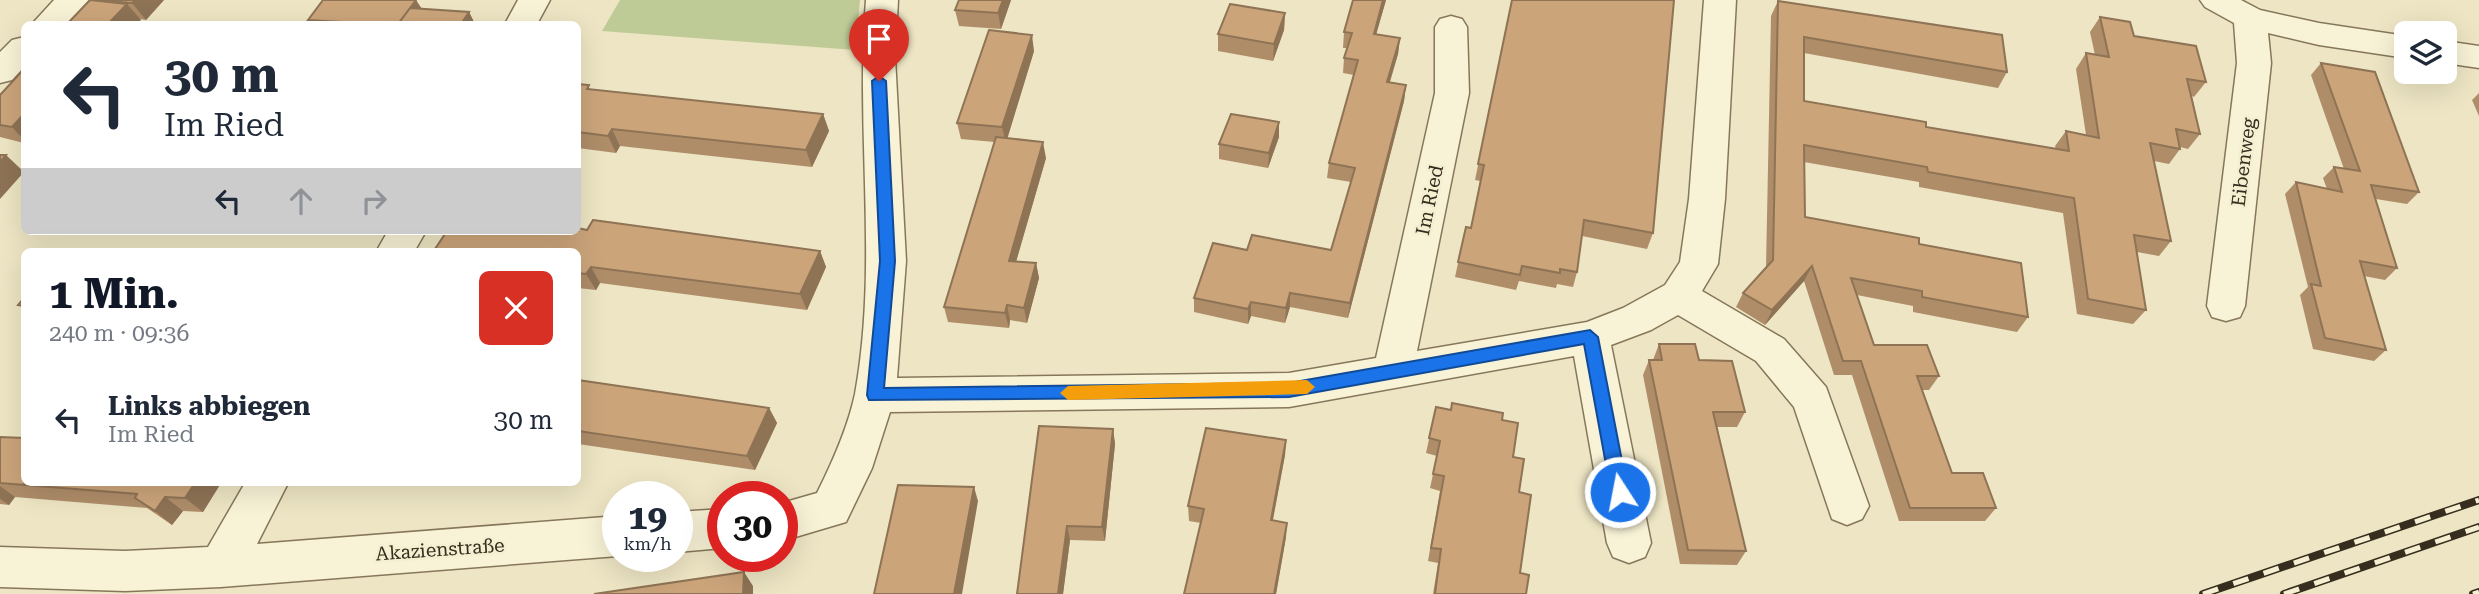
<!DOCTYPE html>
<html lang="de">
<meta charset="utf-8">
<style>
body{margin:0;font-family:"Roboto Serif",serif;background:#f2f2f3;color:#1f2937;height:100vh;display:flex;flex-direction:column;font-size:26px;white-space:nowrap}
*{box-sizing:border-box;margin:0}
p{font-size:23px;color:#747a83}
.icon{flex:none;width:38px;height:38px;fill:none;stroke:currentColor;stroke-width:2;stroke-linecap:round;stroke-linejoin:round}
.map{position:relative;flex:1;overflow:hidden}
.sheet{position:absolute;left:21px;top:248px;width:560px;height:238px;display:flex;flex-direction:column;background:#fff;border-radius:10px;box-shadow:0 7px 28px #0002}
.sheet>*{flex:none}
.hud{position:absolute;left:21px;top:21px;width:560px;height:214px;border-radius:10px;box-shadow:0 7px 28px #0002;background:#fff;color:#1f2937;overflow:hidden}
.fabs{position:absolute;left:2394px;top:21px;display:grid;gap:14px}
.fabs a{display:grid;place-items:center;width:63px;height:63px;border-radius:10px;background:#fff;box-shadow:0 7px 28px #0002;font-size:35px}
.speed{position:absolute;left:602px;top:481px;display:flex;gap:14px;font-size:35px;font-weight:700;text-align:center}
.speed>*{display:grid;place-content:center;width:91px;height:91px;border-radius:50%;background:#fff;box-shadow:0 7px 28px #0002;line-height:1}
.speed small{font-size:18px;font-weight:400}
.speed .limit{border:10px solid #d22;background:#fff;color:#111}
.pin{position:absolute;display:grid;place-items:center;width:60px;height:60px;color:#fff;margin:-72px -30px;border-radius:50% 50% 50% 0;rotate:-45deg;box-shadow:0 0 7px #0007}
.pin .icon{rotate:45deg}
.me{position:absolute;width:77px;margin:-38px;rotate:349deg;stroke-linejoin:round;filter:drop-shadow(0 0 5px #0008)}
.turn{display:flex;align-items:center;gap:24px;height:147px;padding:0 28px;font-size:32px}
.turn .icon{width:91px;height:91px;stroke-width:2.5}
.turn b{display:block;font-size:49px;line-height:60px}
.lanes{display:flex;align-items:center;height:66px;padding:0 28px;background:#0003;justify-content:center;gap:35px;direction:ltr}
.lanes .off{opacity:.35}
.round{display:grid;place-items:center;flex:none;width:74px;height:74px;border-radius:10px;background:#f2f2f3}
.summary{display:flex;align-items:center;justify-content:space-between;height:119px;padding:0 28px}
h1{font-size:42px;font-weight:700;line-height:52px;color:#111827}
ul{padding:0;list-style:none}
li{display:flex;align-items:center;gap:21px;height:105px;padding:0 28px}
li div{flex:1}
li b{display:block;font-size:26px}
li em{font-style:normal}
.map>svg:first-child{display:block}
.green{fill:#bfcb97}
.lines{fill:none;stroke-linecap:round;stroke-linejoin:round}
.minor-casing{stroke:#87775a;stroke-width:3}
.minor{fill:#f8f2d6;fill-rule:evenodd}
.rail-casing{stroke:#372d1e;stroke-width:8}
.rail{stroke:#f5efd2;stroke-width:5;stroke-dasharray:16;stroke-linecap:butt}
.wall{fill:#af8d69}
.shaded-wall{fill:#8e7355}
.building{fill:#cba47a;stroke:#8e7355;stroke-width:2}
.route{fill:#1a73e8;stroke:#114b97;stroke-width:2}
.slow{fill:#f59e0b}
.labels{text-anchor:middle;stroke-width:5;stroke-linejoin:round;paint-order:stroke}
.street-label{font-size:19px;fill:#372d1e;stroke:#f5efd2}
</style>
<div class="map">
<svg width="2479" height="594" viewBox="0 0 2479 594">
<rect width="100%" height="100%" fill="#ede5c3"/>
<path class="green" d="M620,0H860L855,50L602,31Z"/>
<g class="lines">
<g class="minor-casing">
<path id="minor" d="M54,0H89L67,24H32Z
M518,0H550L537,24H505Z
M866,0H898L895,57L906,261L897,378L1289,373L1376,358L1435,93V27L1440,19L1451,16L1462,19L1467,27L1469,93L1417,351L1587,322L1623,308L1665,285L1680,262L1689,199L1704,0H1736L1725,199L1718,264L1702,291L1784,339L1826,387L1869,506L1862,519L1847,525L1832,519L1794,407L1756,361L1678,315L1651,330L1611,345L1651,543L1645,557L1629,563L1613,557L1607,543L1574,356L1289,407L890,412L872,468L846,522L782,541V503L817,493C832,463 848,427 855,394C879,263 855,131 866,0Z
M2200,0H2241L2260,10L2319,23L2406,36V58L2319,45L2268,33L2271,63L2245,306L2240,317L2226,321L2212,317L2207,306L2237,63L2234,23L2205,7Z
M24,37V67L12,80L0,83V52L12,40Z
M2445,41L2479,46V68L2445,63Z
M388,231H426L414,252H376Z
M245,483H288L257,544L618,516V556L221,587L125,591L0,587V547L125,551L208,547Z
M723,509V548L677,552V512Z"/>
</g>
<use href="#minor" class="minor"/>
<g class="rail-casing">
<path id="rail" d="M2203,594L2479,500
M2284,594L2479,527
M2473,594L2479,592"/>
</g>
<use href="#rail" class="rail"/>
</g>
<path class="wall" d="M164,0L146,20L140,19L141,20L96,1Z
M1011,0L1001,29L959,26L955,10Z
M1353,0H1386L1376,34L1400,38L1398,54L1390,82L1406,85L1404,101L1348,318L1290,307L1285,323L1251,316L1248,324L1194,312V298L1247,250H1331L1351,182L1327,178L1329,163L1354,75L1343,73L1344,58L1347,48H1343L1344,32Z
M1512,0L1653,233L1647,249L1582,236L1577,272L1573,287L1557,284L1556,288L1519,281L1516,290L1455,277L1466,227L1471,228L1480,181L1475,180Z
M1778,1L2007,72L1998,88L1804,53V101L1926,127L2056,149L2055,146L2066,131L2086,135L2076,69L2086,53L2095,55L2090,32L2100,17L2134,36L2206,82L2194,97L2192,96L2200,134L2188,149L2180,147V149L2169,164L2154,161L2171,241L2159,256L2137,252L2146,310L2133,324L2077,314L2063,213L1919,187V182L1804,162L1805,217L1919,244L2028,317L2017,332L1913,312V306L1857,295L1874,345L1939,376L1929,390H1922L1952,473L1996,508L1985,521H1899L1852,375H1834L1804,281L1765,325L1736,307L1743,293L1766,268L1771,16Z
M421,9L469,12L474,22L473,24H311L308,20L422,9Z
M1285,13L1284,30L1273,61L1218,51V34Z
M1034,51L1007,138L1046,158L1016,261L1036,263L1039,278L1027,323L1010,320L1009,328L948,322L944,307L995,142L961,139L957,123Z
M2321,63L2419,192L2407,204L2376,199L2397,268L2385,280L2364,276L2386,350L2374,361L2313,349L2300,295L2308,287L2285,194L2296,182L2327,189L2323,178L2334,167L2344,169L2311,75Z
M24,69V143L0,137V95Z
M578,84L591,89L823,114L829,131L812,167L620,146L616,153L578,148Z
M2479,93V116L2472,100Z
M1279,122V137L1268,168L1219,159V144Z
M820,251L826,267L807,310L600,283L596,290L578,288V252Z
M1659,344L1699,360L1745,412L1737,427H1717L1746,551L1737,565L1680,564L1643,375L1649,360H1653Z
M578,380L769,408L777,423L755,470L578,444Z
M1436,407L1502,420L1513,457L1519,492L1520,573L1526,594H1433L1438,563L1428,561L1440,491L1430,488L1437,456L1426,453Z
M1113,429L1115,444L1105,541L1070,540L1063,594H1017Z
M0,437L221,483L203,512L183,511L172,525L147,508L15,497L9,505L0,504Z
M1286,440L1285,455L1273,520L1286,537L1276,594H1184L1201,523L1189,521L1188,506Z"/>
<path class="shaded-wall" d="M135,0H164L146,20L132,3Z
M416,0L422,9L410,24H398Z
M1003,0H1011L1001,29L998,13Z
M1383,0H1386L1372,49L1374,34Z
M127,4L141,20L137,24H108Z
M469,12L474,22L473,24H461Z
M1285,13L1284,30L1273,61L1274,44Z
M1032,35L1034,51L1006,143L1002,127Z
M1400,38L1398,54L1385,97L1387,82Z
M1406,85L1404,101L1348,318L1350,303Z
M24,114V140L12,127Z
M823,114L829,131L812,167L806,150Z
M1279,122V137L1268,168L1269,153Z
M612,129L620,146L616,153L608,136Z
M1043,142L1046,158L1012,276L1009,261Z
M6,155L24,172L0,199V162Z
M820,251L826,267L807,310L800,294Z
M1036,263L1039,278L1027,323L1024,308Z
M1812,266L1804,281L1765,325L1772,310Z
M591,267L600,283L596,290L586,274Z
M1290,293V307L1285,323L1286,308Z
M1251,302V316L1248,324V309Z
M1007,305L1010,320L1009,328L1005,313Z
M769,408L777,423L755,470L747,456Z
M1113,429L1115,444L1105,541L1102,527Z
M1286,440L1285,455L1270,534L1271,520Z
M195,483H221L203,512L185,498Z
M0,486L15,497L9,505L0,499Z
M974,487L978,501L962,594H954Z
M165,497L183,511L172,525L155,511Z
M1287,523L1286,537L1276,594H1274Z
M1067,526L1070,540L1063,594H1058Z
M744,572L753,586V594H743Z"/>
<path class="building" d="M90,0L127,4L108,24H67Z
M96,0H135L132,3Z
M323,0H416L398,24H378L308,20Z
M959,0H1003L998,13L955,10Z
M1353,0H1383L1374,34L1400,38L1387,82L1406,85L1350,303L1290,293L1286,308L1251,302L1248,309L1194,298L1213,243L1247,250L1252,235L1331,250L1355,168L1329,163L1358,60L1344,58L1352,33L1344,32Z
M1512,0H1674L1653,233L1584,220L1577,272L1560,269V273L1522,266L1520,275L1458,262L1466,227L1471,228L1484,165L1478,164Z
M1778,1L2002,35L2007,72L1804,37V101L1926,122V127L2069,151L2066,131L2099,138L2086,53L2109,57L2100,17L2130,22L2134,36L2196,46L2206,82L2187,79L2200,134L2176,129L2180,149L2150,143L2171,241L2134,235L2146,310L2088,299L2074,198L1928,172L1927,167L1804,145L1805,217L1919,238V244L2021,263L2028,317L1922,297V291L1851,278L1874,345H1927L1939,376H1917L1952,473H1983L1996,508H1910L1861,361H1843L1812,266L1772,310L1743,293L1773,260Z
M1230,4L1285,13L1274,44L1218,34Z
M410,8L469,12L461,24H398Z
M989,30L1032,35L1002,127L957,123Z
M2321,63L2375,72L2419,192L2371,185L2397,268L2360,261L2386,350L2325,338L2311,284L2321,286L2296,182L2342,192L2334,167L2360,171Z
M24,69V114L12,127L0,125V95Z
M578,84L589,85L587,89L823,114L806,150L612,129L608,136L578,132Z
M1231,114L1279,122L1269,153L1219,144Z
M996,137L1043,142L1009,261L1036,263L1024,308L1007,305L1005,313L944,307Z
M0,155H6L0,162Z
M593,220L820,251L800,294L591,267L586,274L578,273V252H433L447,231H578V228L587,230Z
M24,298V306L18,305Z
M1659,344H1695L1699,360L1732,361L1745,412H1713L1746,551L1688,550L1649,360H1662Z
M578,380L769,408L747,456L578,431Z
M1452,403L1503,413L1502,420L1518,423L1513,457L1524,459L1519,492L1531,495L1520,573L1529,575L1526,594H1435L1441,549L1431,548L1444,476L1433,474L1440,441L1429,438L1436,407L1451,410Z
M1039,426L1113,429L1102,527L1067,526L1058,594H1017Z
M1206,428L1286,440L1271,520L1287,523L1274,594H1184L1204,509L1188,506Z
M0,437L24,438V483H195L185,498L165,497L155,511L135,498L137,494L0,483Z
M898,485L974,487L954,594H874Z
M744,572L743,594H594Z"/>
<path class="route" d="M879,76L886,81L895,261L884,388L1289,383L1590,330L1598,337L1628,492L1626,497L1620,499L1611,492L1584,344L1289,397L869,400L867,395L880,261L872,81Z"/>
<path class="slow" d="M1307,380L1315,387L1307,394L1068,400L1060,393L1068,386Z"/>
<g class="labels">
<g class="street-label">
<text transform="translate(2243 162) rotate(-83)" y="7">Eibenweg</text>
<text transform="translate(1429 200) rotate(-78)" y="7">Im Ried</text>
<text transform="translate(440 549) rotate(-4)" y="7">Akazienstraße</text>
</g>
</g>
</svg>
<div class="fabs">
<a><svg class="icon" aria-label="layers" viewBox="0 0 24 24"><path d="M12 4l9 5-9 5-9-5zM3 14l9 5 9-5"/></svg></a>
</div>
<div class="speed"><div>19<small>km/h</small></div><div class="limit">30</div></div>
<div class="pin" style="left:879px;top:81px;background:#d93025"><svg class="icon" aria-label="arrive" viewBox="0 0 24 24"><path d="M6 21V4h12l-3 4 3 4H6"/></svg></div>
<svg class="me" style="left:1620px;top:492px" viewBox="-20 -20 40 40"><circle r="17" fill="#1a73e8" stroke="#fff" stroke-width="3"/><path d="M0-11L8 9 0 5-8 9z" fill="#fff"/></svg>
<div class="hud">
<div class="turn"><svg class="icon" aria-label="left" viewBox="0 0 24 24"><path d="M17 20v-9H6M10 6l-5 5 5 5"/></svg><div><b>30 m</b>Im Ried</div></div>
<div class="lanes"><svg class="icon" aria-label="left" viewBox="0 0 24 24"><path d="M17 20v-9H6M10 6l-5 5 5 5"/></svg><svg class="icon off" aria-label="ahead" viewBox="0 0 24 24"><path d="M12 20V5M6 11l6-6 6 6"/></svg><svg class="icon off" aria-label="right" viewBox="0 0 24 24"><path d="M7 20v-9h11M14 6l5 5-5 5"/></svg></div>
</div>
<section class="sheet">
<div class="summary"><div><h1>1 Min.</h1><p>240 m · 09:36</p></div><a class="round" style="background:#d93025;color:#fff"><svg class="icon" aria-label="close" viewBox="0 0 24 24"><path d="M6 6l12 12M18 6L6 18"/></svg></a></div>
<ul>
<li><svg class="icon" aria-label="left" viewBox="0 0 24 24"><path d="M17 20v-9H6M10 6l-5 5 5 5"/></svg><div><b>Links abbiegen</b><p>Im Ried</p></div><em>30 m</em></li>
</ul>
</section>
</div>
